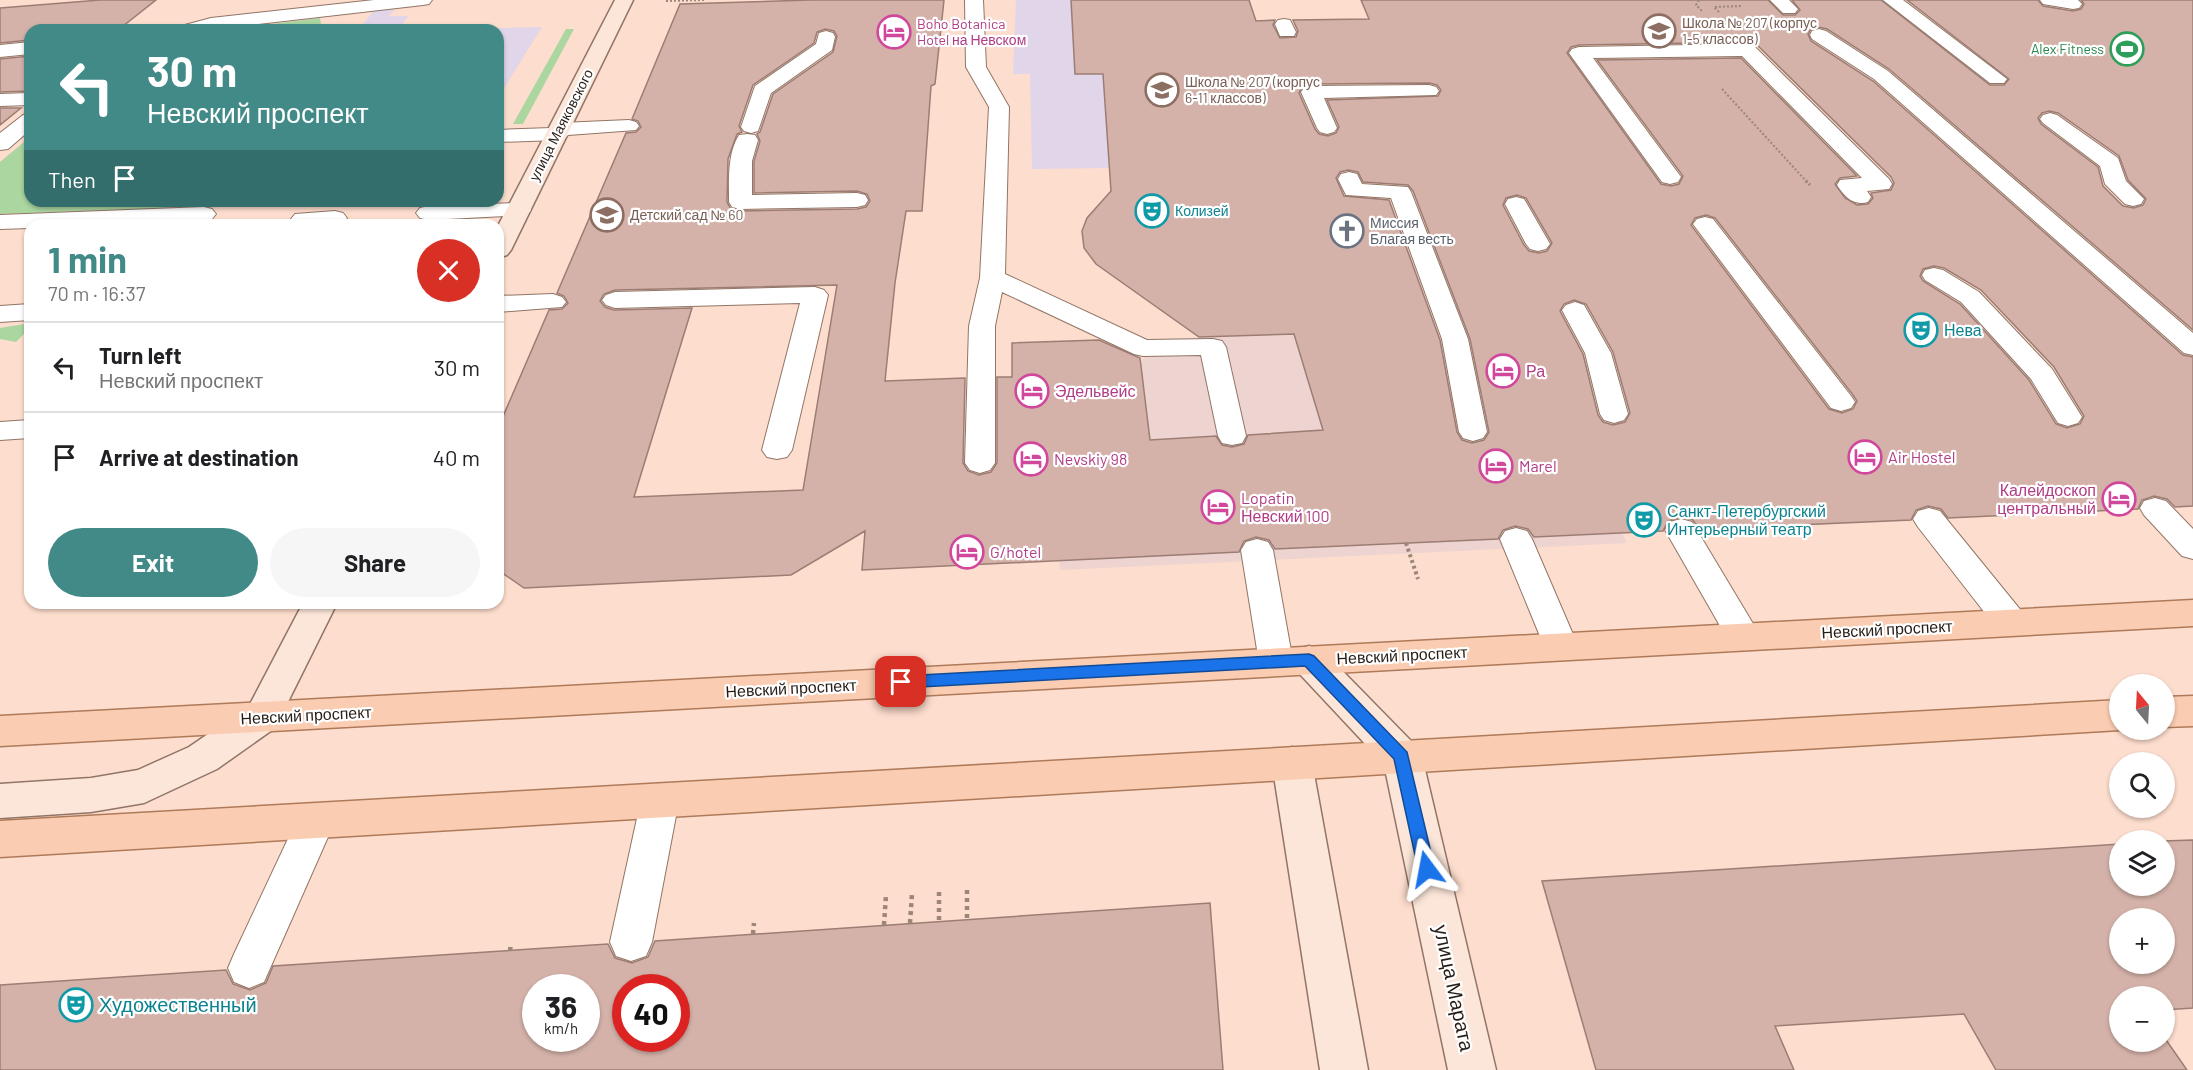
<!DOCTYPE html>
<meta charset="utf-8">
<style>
body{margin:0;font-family:Barlow,sans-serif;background:#f6f6f6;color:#202124;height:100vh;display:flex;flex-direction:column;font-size:22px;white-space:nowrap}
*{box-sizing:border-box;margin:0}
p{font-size:20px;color:#757577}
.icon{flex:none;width:33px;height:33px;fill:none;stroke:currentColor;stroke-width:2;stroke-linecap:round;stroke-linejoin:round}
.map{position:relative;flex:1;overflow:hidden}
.side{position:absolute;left:24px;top:219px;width:480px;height:390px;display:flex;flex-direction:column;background:#fff;border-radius:18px;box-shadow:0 2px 4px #0004}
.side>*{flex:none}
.banner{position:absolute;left:24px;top:24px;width:480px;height:183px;border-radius:18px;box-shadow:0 2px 4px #0004;background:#428a87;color:#fff;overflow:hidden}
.needle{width:39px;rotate:342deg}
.fabs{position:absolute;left:2109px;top:674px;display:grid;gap:12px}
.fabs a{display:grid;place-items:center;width:66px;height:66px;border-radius:50%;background:#fff;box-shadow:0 2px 4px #0004;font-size:30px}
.speed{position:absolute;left:522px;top:974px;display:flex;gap:12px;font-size:30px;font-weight:700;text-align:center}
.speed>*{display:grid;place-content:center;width:78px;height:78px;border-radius:50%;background:#fff;box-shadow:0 2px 4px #0004;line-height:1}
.speed small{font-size:15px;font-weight:400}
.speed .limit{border:9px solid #d22;background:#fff;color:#111}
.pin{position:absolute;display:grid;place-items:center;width:51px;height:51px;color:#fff;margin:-26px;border-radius:12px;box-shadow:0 3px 9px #0006}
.me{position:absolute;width:66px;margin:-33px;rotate:347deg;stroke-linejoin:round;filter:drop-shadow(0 0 4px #0008)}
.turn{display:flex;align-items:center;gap:21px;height:126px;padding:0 24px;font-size:27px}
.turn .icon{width:78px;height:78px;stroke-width:2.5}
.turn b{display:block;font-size:42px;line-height:51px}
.then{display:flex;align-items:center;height:57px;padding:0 24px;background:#0003;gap:12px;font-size:22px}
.round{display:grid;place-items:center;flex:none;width:63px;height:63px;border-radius:32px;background:#f6f6f6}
.overview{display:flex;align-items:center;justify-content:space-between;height:102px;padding:0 24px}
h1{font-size:36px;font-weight:700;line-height:45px;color:#428a87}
.button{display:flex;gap:12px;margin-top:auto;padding:12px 24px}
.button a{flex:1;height:69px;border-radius:36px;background:#428a87;color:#fff;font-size:24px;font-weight:700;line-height:69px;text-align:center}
.button a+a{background:#f6f6f6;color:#202124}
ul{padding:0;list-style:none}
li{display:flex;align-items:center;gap:18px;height:90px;padding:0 24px;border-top:2px solid #e0e0e0}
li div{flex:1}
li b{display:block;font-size:22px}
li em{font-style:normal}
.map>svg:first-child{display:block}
.commercial{fill:#eed4d0}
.education{fill:#e1d5ea}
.green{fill:#abd6a0}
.building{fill:#d4b2a9;stroke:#9c7d74;stroke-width:1.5;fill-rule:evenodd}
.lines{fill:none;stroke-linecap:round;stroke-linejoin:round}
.lane-casing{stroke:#917566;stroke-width:2}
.secondary-casing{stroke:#917566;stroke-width:3}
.primary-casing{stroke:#ae7a5a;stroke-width:3}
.path-far3{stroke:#9c867a;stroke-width:2;stroke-dasharray:2 2;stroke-linecap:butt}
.path-far2{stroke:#9c867a;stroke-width:3;stroke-dasharray:2 2;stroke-linecap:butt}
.path-far1{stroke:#9c867a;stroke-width:4;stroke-dasharray:3 3;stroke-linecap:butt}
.path{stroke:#9c867a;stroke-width:4.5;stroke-dasharray:4 4;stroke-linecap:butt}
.lane{fill:#fff;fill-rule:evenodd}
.secondary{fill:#fce6d9;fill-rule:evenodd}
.primary{fill:#facdb2;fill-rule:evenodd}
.route{fill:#1a73e8;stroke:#114b97;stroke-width:1.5}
.labels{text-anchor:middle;stroke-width:4.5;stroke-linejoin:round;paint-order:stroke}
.far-education-label{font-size:14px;fill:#785e54;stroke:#fff;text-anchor:start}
.far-hotel-label{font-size:14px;fill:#b23c85;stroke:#fff;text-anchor:start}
.far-leisure-label{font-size:14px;fill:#27864d;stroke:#fff;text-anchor:end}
.far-street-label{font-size:14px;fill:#271c16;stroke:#fff}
.far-culture-label{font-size:14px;fill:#0d838f;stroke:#fff;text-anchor:start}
.far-worship-label{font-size:14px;fill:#5b616d;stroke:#fff;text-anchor:start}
.culture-label{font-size:16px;fill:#0d838f;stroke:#fff;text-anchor:start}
.hotel-label{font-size:16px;fill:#b23c85;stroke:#fff;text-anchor:start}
.street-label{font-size:16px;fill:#271c16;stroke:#fff}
.near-street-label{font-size:20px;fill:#271c16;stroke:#fff}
.near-culture-label{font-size:20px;fill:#0d838f;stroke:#fff;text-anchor:start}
</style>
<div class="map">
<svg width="2193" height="1070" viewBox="0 0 2193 1070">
<rect width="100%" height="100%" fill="#fdddcd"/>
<path class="commercial" d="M1475,246L1627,543L1060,570L1059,560L1081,362H1141L1157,339L1260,335L1253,317L1438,341L1465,340L1424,248Z"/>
<path class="education" d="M1016,0H1249L1272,71L1107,131L1109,168L1032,169L1030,74H1013Z
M374,10H395L389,16H408L399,30H359Z
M542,27L498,98V30H406Z"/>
<path class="green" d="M320,18L322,30H223Z
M566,29H574L523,124H513Z
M30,137V201H182L170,208L0,214V162Z
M30,323V334H24L16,342L0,339V328Z"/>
<path class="building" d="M100,0H156L118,30H30V40L0,43V8Z
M810,0H944L935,84L931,86L922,211H906L895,283L885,381L965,378L963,463L968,471L979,475L991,472L997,463V377H1012V343L1099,340L1140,358L1150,440L1216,436L1222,445L1232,447L1244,444L1248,435L1323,430L1294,334L1199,337L1096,264L1084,248L1082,231L1087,218L1111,191L1103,74H1075L1071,0H1249L1256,21L1275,20L1273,25L1280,38L1296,37L1298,31L1293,20L1369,19L1361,0H1768L1783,15H1795L1800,10L1792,0H1881L1990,85H2004L2009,79L1907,0H2038L2043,6L2073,11L2081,9L2084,4L2081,0H2193V330L1889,69L1827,29L1818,27L1811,29L1808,34L1811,41L1873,81L2183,355L2193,357V506L2175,507L2167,499L2154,496L2142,500L2138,509L1948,518L1941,509L1928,506L1916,510L1911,520L1797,525L1799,527L1699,530L1693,520L1680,517L1668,521L1663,531L1534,537L1528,529L1515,526L1503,530L1498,539L1275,549L1269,540L1256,537L1244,541L1239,552L862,570L865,531L791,575L524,588L498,570V428L549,310L562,309L568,303L564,296L557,293L626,133L636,132L641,127L638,121L632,119L680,4ZM825,29L834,31L837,36L833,52L773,94L760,132L757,134L760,141L754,161V193L857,191L867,194L870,201L866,207L857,209L740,211L731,209L727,202L728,159L737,134L742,132L739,126L753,85L814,43L817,32ZM1747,42L1756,44L1891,177L1894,183L1891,190L1871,193L1873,198L1868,204L1857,205L1845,198L1835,184L1840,178L1857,176L1741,58L1597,60L1683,176L1679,184L1671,186L1661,184L1567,53L1571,47L1579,45ZM1429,83L1437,85L1441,90L1438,96L1327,100L1339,127L1336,133L1328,136L1319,134L1315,129L1299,93L1302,87L1311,84ZM2049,111L2058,113L2119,156L2128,180L2146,199L2143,205L2134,208L2123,206L2103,186L2098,167L2041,124L2038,118L2042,113ZM1348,170L1358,172L1363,182L1408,185L1413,191L1470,339L1489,432L1484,440L1472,443L1462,440L1457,432L1440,340L1389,200L1344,196L1336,178L1340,172ZM1517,195L1526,198L1552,243L1547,251L1539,253L1529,251L1524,245L1503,205L1506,198ZM1706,215L1715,218L1853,395L1857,401L1853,409L1842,413L1829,409L1691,225L1695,218ZM1934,266L1944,268L1981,290L2054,367L2084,416L2080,424L2067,428L2056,424L2029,380L1960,304L1923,281L1920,276L1923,269ZM837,285L803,490L634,497L692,308L614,310L605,307L600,301L604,294L615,290ZM1574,300L1586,304L1613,352L1630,413L1625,422L1613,425L1603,422L1598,415L1583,354L1560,311L1564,304Z
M30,56V91L0,92V59Z
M0,108H21L0,125Z
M2193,840V1008L2164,1010V996H2120V1041H2164V1037L2187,1070H1996L1964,1014L1775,1026L1794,1070H1596L1542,881L2120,844V885H2164V841ZM2120,918H2164V963H2120Z
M1210,903L1223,1070H0V985L226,970L233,984L250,990L266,983L273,966L608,944L615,958L632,963L648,957L655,941ZM536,987H586V1038H536ZM626,987H676V1038H626Z"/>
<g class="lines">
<g class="lane-casing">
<path id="lane" d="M374,0H432L429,4L423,5L207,30H179L181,26L211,18Z
M965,0H983L986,67L1009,107L1005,274L1147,340L1213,339L1222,341L1226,347L1246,436L1242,443L1232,445L1222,443L1218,436L1201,355L1143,356L1134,354L1002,292L995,326V463L990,470L980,473L970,470L965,463L969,326L980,278L989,107L966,67Z
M1770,0H1789L1798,9L1795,13H1783Z
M1883,0H1903L2007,79L2004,83H1990Z
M2040,0H2078L2082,4L2079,8L2073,9L2043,4Z
M1284,19L1290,20L1296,32L1294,36H1280L1275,24L1278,20Z
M1819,29L1826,31L1888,71L2193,333V355L2184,353L1874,79L1812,39L1810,35L1812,31Z
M826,31L833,33L835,37L832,50L771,93L758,131L751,133L744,131L741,127L755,86L816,44L819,33Z
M30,42V54L0,57V45Z
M1747,44L1754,46L1889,179L1892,184L1889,189L1867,191L1871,197L1868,202C1853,206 1845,197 1837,185L1840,180L1862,178L1742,56L1593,58L1681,177L1678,182L1670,184L1662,182L1569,53L1572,49L1579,47Z
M1429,85L1436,87L1439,91L1436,95L1324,98L1337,128L1334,132L1327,134L1320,132L1317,128L1301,92L1304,88L1311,86Z
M30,93V105L0,106V94Z
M30,113V130L8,149L0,150V133L23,115Z
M2050,113L2057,115L2118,158L2126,181L2144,199L2141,204L2133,206L2125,204L2105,184L2100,166L2043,123L2040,119L2043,115Z
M629,120L636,122L639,126L636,130L568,135L565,138L558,140L498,142V130L551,128L554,125L561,123Z
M747,134L755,135L758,140L752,161V195L857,193L865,195L868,200L865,205L857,207L740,209L732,207L729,202C729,181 727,154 739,135Z
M1349,172L1357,174L1362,184L1408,187L1411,192L1468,339L1487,432L1483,438L1473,441L1463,438L1459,432L1442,339L1391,198L1346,195L1338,179L1341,174Z
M1516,197L1524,199L1527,204L1550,244L1546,249L1538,251L1530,249L1526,244L1505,204L1508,199Z
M519,203L527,205L531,210L527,215L428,220L420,218L416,213L420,208L428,206Z
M204,207L212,209L216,214L212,219L102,225H30V228L0,229V215Z
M335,211L343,213L347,218L343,223L299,225L291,219L295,214Z
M1705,217L1713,219L1851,396L1855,402L1851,408L1841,411L1831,408L1693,224L1697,219Z
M1934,268L1943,270L1979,292L2052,369L2082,417L2078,423L2068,426L2058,423L2031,379L1961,302L1925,280L1922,275L1925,270Z
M815,287L824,290L828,295L792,450L787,457L777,459L767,457L762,450L800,303L615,308L606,305L602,300L606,295L615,292Z
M553,294L562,297L566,302L562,307L498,312V296Z
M1575,302L1584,305L1611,353L1628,414L1624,420L1614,423L1604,420L1600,414L1585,353L1562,310L1566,305Z
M30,304V320L0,322V306Z
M30,420V438L0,440V422Z
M2155,498L2166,501L2193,529V559L2182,556L2144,515L2140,508L2144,501Z
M1929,508L1940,511L2023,613L2028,622L2023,631L2011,635L1999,631L1918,527L1913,519L1918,511Z
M1681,519L1692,522L1755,627L1760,636L1755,645L1743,649L1731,645L1665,530L1670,522Z
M1516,528L1527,531L1532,539L1578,646L1573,655L1561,659L1549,655L1544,646L1500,539L1505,531Z
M1257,539L1268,542L1273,550L1293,662L1288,671L1276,675L1264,671L1259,662L1241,550L1246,542Z
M660,784L674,789L679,800L652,942L646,956L631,961L616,956L610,942L641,800L646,789Z
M316,804L330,809L335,821L264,982L249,988L234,982L228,968L234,954L302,809Z"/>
</g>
<g class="secondary-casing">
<path id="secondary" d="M615,0H633L511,250L507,255L498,258V226Z
M303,603H337L275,728L217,769L144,803L91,812L0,818V784L91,778L138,770L189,747L249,706Z
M1309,646L1322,650L1416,746L1422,757L1496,1070H1448L1384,764L1296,670L1291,660L1296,650Z
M1292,747L1306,752L1312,763L1368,1070H1320L1272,763L1278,752Z"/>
</g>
<g class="primary-casing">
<path id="primary" d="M2193,600V626L0,746V716Z
M2193,696V726L2164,727V697Z
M2120,700V729H2123L2120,730L0,857V821Z"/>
</g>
<path class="path-far3" d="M1699,0L1696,5L1702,11
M666,1L704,0
M1719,12L1714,7L1742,6
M1722,89L1807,182"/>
<path class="path-far2" d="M1806,181L1810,185"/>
<path class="path-far1" d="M1406,543L1418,579"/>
<path class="path" d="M967,890V919
M939,892V921
M910,923L912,894
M884,925L886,895
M753,934L754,923
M510,951L511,943"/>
<use href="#lane" class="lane"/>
<use href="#secondary" class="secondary"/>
<use href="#primary" class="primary"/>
</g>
<path class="route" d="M1309,654L1314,656L1407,752L1435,869L1433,874L1427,876L1420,874L1418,869L1394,759L1305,666L901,688L895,686L893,682L895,678L901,676Z"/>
<defs>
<g id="school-ring" transform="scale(1.725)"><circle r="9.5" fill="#fff" stroke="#8d6e63" stroke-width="1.5"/><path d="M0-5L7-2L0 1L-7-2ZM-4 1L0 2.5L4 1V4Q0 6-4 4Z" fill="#8d6e63"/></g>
<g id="hotel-ring" transform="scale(1.725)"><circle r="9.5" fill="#fff" stroke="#d1479c" stroke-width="1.5"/><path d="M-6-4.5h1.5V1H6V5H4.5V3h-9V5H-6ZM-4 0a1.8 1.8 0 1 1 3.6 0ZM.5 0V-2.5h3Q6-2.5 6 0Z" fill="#d1479c"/></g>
<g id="stadium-ring" transform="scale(1.725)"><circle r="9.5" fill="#fff" stroke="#2e9e5b" stroke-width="1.5"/><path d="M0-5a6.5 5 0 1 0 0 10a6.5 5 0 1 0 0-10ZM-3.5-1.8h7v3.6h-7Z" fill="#2e9e5b"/></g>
<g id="theatre-ring" transform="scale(1.725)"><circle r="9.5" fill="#fff" stroke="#0f9aa8" stroke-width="1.5"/><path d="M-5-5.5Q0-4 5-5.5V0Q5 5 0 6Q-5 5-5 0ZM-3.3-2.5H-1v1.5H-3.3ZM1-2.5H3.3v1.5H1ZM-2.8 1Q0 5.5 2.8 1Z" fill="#0f9aa8"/></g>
<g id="church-ring" transform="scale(1.725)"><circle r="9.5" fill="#fff" stroke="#6b7280" stroke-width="1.5"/><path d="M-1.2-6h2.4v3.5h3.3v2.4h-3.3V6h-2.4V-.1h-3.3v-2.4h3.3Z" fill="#6b7280"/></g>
</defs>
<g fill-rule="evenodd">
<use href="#school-ring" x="1659" y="31"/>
<use href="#hotel-ring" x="894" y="32"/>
<use href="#stadium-ring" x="2127" y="49"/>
<use href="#school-ring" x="1162" y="90"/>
<use href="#theatre-ring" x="1152" y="211"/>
<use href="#school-ring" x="607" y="215"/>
<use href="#church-ring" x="1347" y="231"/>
<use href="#theatre-ring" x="1921" y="330"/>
<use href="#hotel-ring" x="1503" y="371"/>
<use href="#hotel-ring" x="1032" y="391"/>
<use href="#hotel-ring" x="1865" y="457"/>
<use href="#hotel-ring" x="1031" y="459"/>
<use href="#hotel-ring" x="1496" y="466"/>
<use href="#hotel-ring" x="2119" y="499"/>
<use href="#hotel-ring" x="1218" y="507"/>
<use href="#theatre-ring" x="1644" y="520"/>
<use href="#hotel-ring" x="967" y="552"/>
<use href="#theatre-ring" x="76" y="1005"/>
</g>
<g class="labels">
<g class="far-education-label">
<text x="1682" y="28">Школа № 207 (корпус<tspan x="1682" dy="16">1-5 классов)</tspan></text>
<text x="1185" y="87">Школа № 207 (корпус<tspan x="1185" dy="16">6-11 классов)</tspan></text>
<text x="630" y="220">Детский сад № 60</text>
</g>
<g class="far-hotel-label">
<text x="917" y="29">Boho Botanica<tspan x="917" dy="16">Hotel на Невском</tspan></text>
</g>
<g class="far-leisure-label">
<text x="2104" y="54">Alex Fitness</text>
</g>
<g class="far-street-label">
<text transform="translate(561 125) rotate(-63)" y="5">улица Маяковского</text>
</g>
<g class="far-culture-label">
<text x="1175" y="216">Колизей</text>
</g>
<g class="far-worship-label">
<text x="1370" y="228">Миссия<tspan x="1370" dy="16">Благая весть</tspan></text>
</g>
<g class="culture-label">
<text x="1944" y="336">Нева</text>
<text x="1667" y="517">Санкт-Петербургский<tspan x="1667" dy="18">Интерьерный театр</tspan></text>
</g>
<g class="hotel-label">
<text x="1526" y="377">Ра</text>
<text x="1055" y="397">Эдельвейс</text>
<text x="1888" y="463">Air Hostel</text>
<text x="1054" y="465">Nevskiy 98</text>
<text x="1519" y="472">Marel</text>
<text x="2096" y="496" text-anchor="end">Калейдоскоп<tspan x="2096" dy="18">центральный</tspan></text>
<text x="1241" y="504">Lopatin<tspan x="1241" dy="18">Невский 100</tspan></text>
<text x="990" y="558">G/hotel</text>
</g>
<g class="street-label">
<text transform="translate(1887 629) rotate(-3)" y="6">Невский проспект</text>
<text transform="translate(1402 655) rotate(-3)" y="6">Невский проспект</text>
<text transform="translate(791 688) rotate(-3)" y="6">Невский проспект</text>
<text transform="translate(306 715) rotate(-3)" y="6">Невский проспект</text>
</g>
<g class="near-street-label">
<text transform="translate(1454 988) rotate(78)" y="7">улица Марата</text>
</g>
<g class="near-culture-label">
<text x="99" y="1012">Художественный</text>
</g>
</g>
</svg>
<div class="fabs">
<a><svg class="needle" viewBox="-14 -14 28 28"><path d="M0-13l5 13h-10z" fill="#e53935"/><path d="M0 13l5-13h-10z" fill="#757577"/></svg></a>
<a><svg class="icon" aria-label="search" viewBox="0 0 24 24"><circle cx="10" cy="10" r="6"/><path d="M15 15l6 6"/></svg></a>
<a><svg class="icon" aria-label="layers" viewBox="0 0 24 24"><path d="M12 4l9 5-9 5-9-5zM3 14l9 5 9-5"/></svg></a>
<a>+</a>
<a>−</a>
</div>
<div class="speed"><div>36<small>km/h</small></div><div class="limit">40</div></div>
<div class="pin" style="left:901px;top:682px;background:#d93025"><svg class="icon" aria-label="arrive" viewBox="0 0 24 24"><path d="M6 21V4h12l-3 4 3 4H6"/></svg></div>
<svg class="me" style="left:1427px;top:869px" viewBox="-20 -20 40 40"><path d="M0-17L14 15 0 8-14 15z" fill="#1a73e8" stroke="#fff" stroke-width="4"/></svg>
<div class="banner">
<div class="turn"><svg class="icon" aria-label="left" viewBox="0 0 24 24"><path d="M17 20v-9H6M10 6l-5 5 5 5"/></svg><div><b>30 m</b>Невский проспект</div></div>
<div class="then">Then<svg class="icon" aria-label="arrive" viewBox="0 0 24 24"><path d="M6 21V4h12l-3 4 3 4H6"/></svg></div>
</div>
<section class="side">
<div class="overview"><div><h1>1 min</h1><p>70 m · 16:37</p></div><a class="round" style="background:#d93025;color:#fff"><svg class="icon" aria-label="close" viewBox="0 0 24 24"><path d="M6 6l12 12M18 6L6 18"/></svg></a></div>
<ul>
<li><svg class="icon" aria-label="left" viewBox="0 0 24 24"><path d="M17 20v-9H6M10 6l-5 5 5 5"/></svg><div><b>Turn left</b><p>Невский проспект</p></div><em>30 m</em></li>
<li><svg class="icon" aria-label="arrive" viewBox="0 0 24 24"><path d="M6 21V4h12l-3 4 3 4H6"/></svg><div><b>Arrive at destination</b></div><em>40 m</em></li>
</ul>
<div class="button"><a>Exit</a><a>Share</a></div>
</section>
</div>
